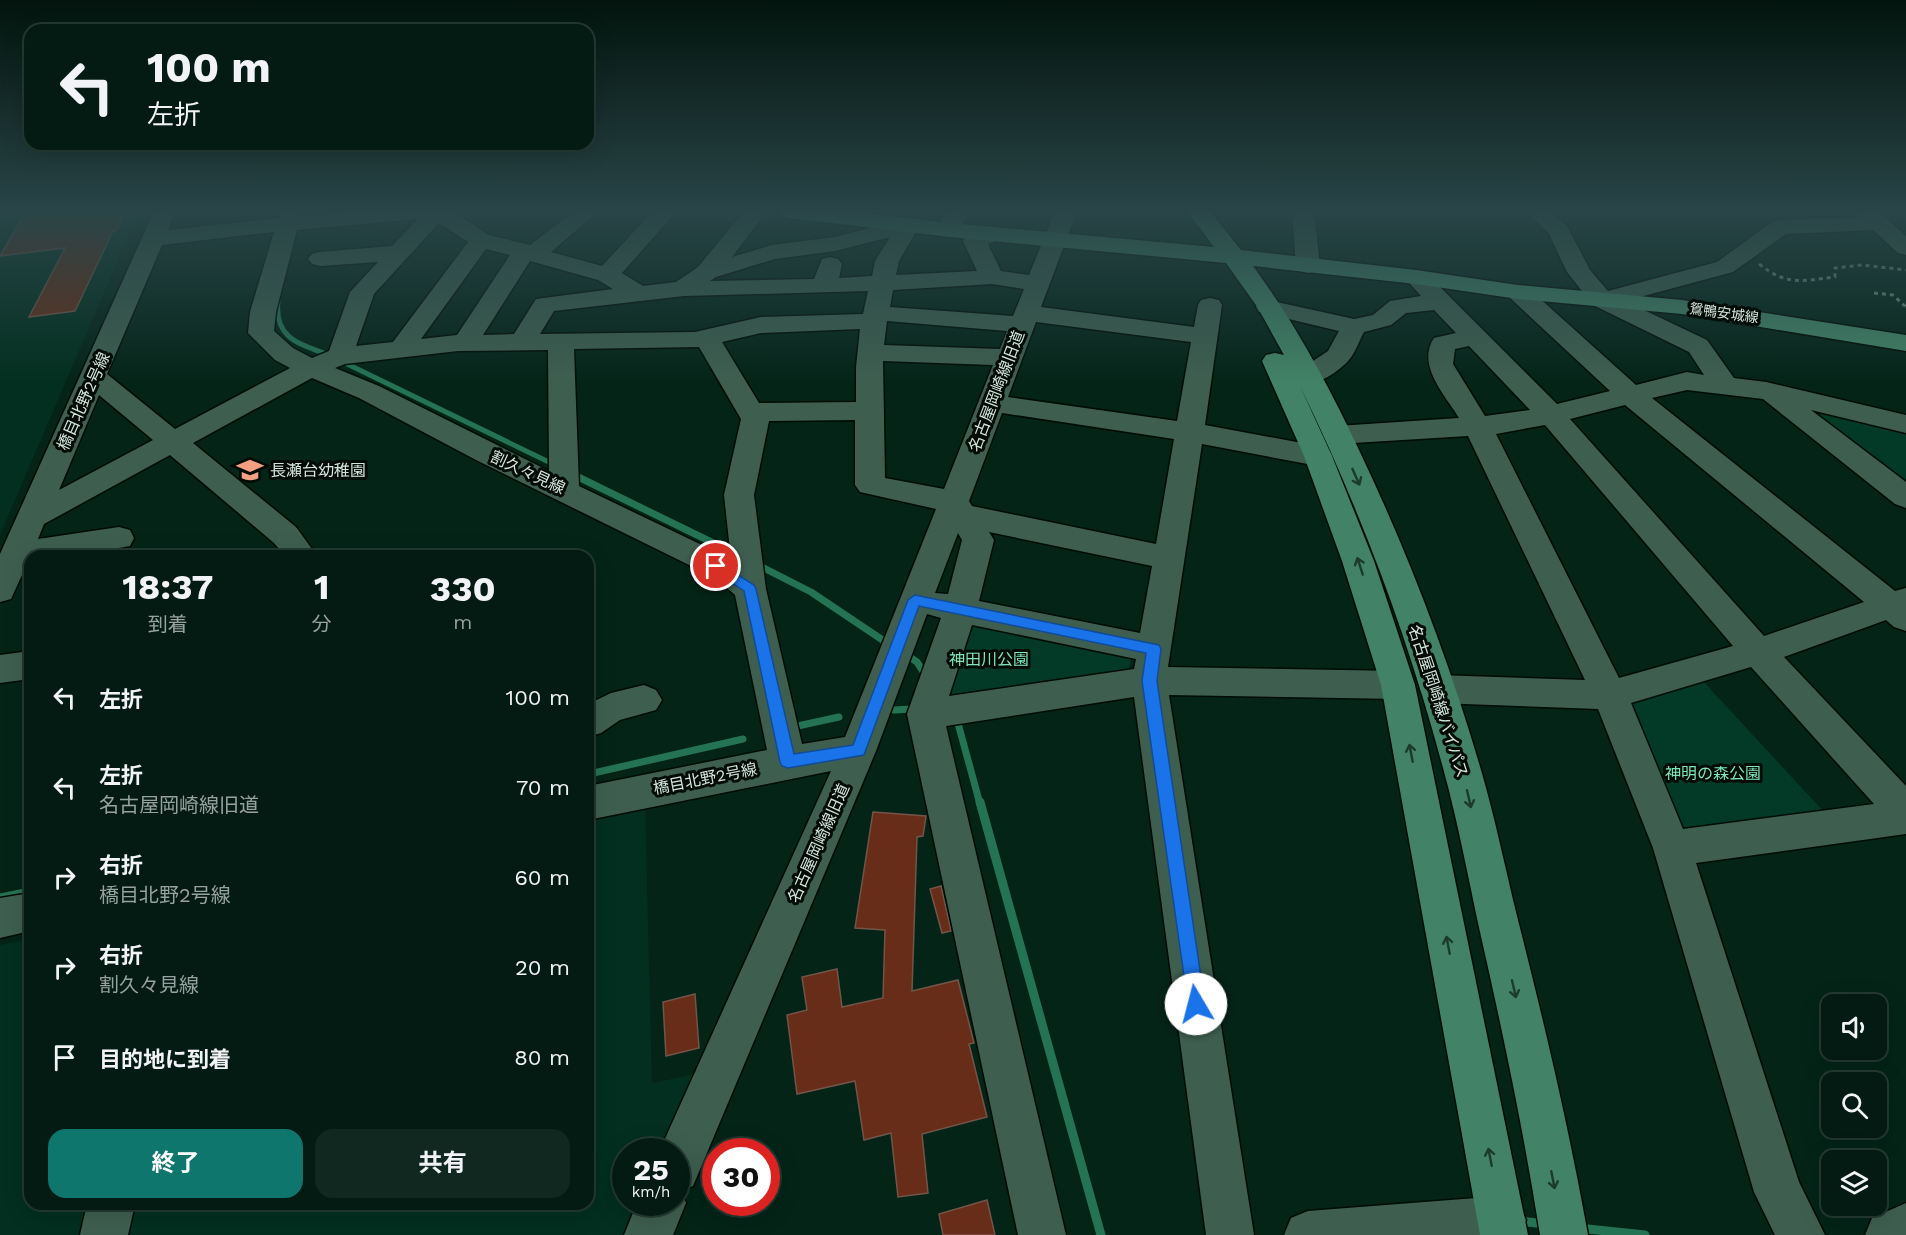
<!DOCTYPE html>
<html lang="ja">
<meta charset="utf-8">
<style>
body{margin:0;font-family:"Work Sans","Noto Sans JP",sans-serif;background:#112820;color:#f1f3f6;height:100vh;display:flex;flex-direction:column;font-size:22px;white-space:nowrap}
*{box-sizing:border-box;margin:0}
p{font-size:20px;color:#97a19f}
.icon{flex:none;width:33px;height:33px;fill:none;stroke:currentColor;stroke-width:2;stroke-linecap:round;stroke-linejoin:round}
.map{position:relative;flex:1;overflow:hidden}
.sheet{position:absolute;left:24px;top:550px;width:570px;height:660px;display:flex;flex-direction:column;background:#031b12;border-radius:18px;box-shadow:0 6px 24px #0002,0 0 0 2px #243932}
.sheet>*{flex:none}
.hud{position:absolute;left:24px;top:24px;width:570px;height:126px;border-radius:18px;box-shadow:0 6px 24px #0002,0 0 0 2px #243932;background:#031b12;color:#f1f3f6;overflow:hidden}
.tools{position:absolute;left:1821px;top:994px;display:grid;gap:12px}
.tools a{display:grid;place-items:center;width:66px;height:66px;border-radius:12px;background:#031b12;box-shadow:0 6px 24px #0002,0 0 0 2px #243932;font-size:30px}
.speed{position:absolute;left:612px;top:1138px;display:flex;gap:12px;font-size:30px;font-weight:700;text-align:center}
.speed>*{display:grid;place-content:center;width:78px;height:78px;border-radius:50%;background:#031b12;box-shadow:0 6px 24px #0002,0 0 0 2px #243932;line-height:1}
.speed small{font-size:15px;font-weight:400}
.speed .limit{border:9px solid #d22;background:#fff;color:#111}
.pin{position:absolute;display:grid;place-items:center;width:51px;height:51px;color:#fff;margin:-26px;border:3px solid #fff;border-radius:50%;box-shadow:0 2px 6px #0007}
.me{position:absolute;width:66px;margin:-33px;rotate:352deg;stroke-linejoin:round;filter:drop-shadow(0 0 4px #0008)}
.turn{display:flex;align-items:center;gap:21px;height:126px;padding:0 24px;font-size:27px}
.turn .icon{width:78px;height:78px;stroke-width:2.5}
.turn b{display:block;font-size:42px;line-height:51px}
.eta{display:flex;justify-content:space-evenly;align-items:center;height:102px;text-align:center}
.eta b{font-size:36px;font-weight:700;line-height:42px}
.action{display:flex;gap:12px;margin-top:auto;padding:12px 24px}
.action a{flex:1;height:69px;border-radius:18px;background:#0f766e;color:#fff;font-size:24px;font-weight:700;line-height:69px;text-align:center}
.action a+a{background:#112820;color:#f1f3f6}
ul{padding:0;list-style:none}
li{display:flex;align-items:center;gap:18px;height:90px;padding:0 24px}
li div{flex:1}
li b{display:block;font-size:22px}
li em{font-style:normal}
.map>svg:first-child{display:block}
.built{fill:#022f1f}
.green{fill:#033a27}
.lines{fill:none;stroke-linecap:round;stroke-linejoin:round}
.stream-far2{stroke:#257355;stroke-width:5}
.stream-far1{stroke:#257355;stroke-width:7}
.stream{stroke:#257355;stroke-width:9}
.building{fill:#672d18;stroke:#735449;stroke-width:1.5}
.minor-casing{stroke:#000c05;stroke-width:3}
.major-casing{stroke:#000c05;stroke-width:3}
.path{stroke:#728b80;stroke-width:3;stroke-dasharray:4 4;stroke-linecap:butt}
.minor{fill:#3e5f50;fill-rule:evenodd}
.major{fill:#428367;fill-rule:evenodd}
.oneway{stroke:#1c3b2d}
.route{fill:#1a73e8;stroke:#114b97;stroke-width:1.5}
.labels{text-anchor:middle;stroke-width:6;stroke-linejoin:round;paint-order:stroke}
.far-street-label{font-size:14px;fill:#d2e4db;stroke:#020b06}
.street-label{font-size:16px;fill:#d2e4db;stroke:#020b06}
.poi-label{font-size:16px;fill:#d2e4db;stroke:#020b06;text-anchor:start}
.park-label{font-size:16px;fill:#7ce6b8;stroke:#020b06}
</style>
<div class="map">
<svg width="1906" height="1235" viewBox="0 0 1906 1235">
<rect width="100%" height="100%" fill="#042418"/>
<path class="built" d="M0,211H139L0,535Z
M645,799L652,1083L715,1070L676,1152H626V1203H657L643,1235H0V945L30,939V1204H588V812Z"/>
<path class="green" d="M1788,400L1906,428V484Z
M966,619L1131,655L1129,670L938,704Z
M1701,679L1826,814L1678,833L1623,700Z"/>
<g class="lines">
<path class="stream-far2" d="M278,301C274,340 301,344 331,356
M341,361L555,465"/>
<path class="stream-far1" d="M570,473L738,555
M756,564L811,592L890,645
M905,654L917,662L926,676
M894,710L913,709
M956,716L980,804
M793,727L839,717
M589,774L743,739"/>
<path class="stream" d="M980,802L1101,1235
M0,898L30,892
M1518,1221L1546,1224
M1578,1228L1645,1235"/>
</g>
<path class="building" d="M26,211H125L116,231H113L75,311L29,317L65,248L0,256Z
M873,812L926,816L923,836L917,837L912,991L958,980L974,1043L969,1044L987,1117L922,1134L928,1193L898,1197L891,1133L864,1140L855,1081L797,1094L787,1015L807,1010L802,977L837,969L842,1007L883,998L885,930L855,928Z
M941,886L951,931L942,933L930,889Z
M695,994L699,1048L666,1056L663,1002Z
M987,1200L995,1235H943L939,1214Z"/>
<g class="lines">
<g class="minor-casing">
<path id="minor" d="M154,211H176L168,230L278,218L280,211H302L301,216L356,211H452L489,235L530,245L574,211H599L551,252L602,266L653,211H677L622,273L643,286L676,282L698,267L744,211H767L732,257L772,245L835,237L909,218L917,220L920,225L899,261L896,275L977,271L963,241C971,231 990,226 1002,229L1006,234L1002,239L988,244L1001,271L1029,275L1055,211H1077L1041,307L1194,327L1198,305L1201,300L1210,298L1219,300L1222,305L1205,425L1318,446L1328,449L1332,456L1328,463L1318,466L1202,444L1168,667L1398,671L1410,675L1415,685L1410,695L1398,699L1169,695L1254,1235H1206L1134,697L946,726L1066,1235H1018L907,714L941,618L927,614L876,751L693,1186L681,1191L686,1203L673,1235H624L637,1203H676V1152H659L831,771L588,820V786L767,750L735,595L720,582L689,565L476,460L359,398L312,378L193,443L296,527L317,556H285L274,543L170,455L44,524L38,539L119,527L130,530L134,538L130,546L73,556H30V563L27,564L11,599L0,602V554ZM418,219L392,246L320,252L312,254L308,259L312,264L320,266L378,262L350,292L329,351L312,358L293,348L274,331L276,312L297,230ZM439,223L468,242L393,342L356,346L374,294ZM274,232L250,312L248,333L275,360L290,368L175,429L107,374L162,245ZM890,237L875,261L872,276L839,278L842,264L838,259L830,257L822,259L814,279L710,281L716,277L775,259L835,251ZM486,249L510,255L457,335L421,339ZM530,261L598,280L613,289L536,299L514,334L483,335ZM992,284L1024,289L1013,316L890,307L893,290ZM868,291L863,314L761,317L695,332L540,334L554,311L684,296ZM887,321L1007,331L1000,349L884,345ZM1036,322L1191,342L1177,421L1008,397ZM860,329L856,367V402L759,403L722,342L761,333ZM699,347L741,419L724,495L731,559L579,486L574,349ZM548,350L549,471L379,386L335,368L345,364L458,351ZM883,361L993,365L944,489L885,478ZM99,395L153,440L59,490ZM1002,413L1174,439L1156,544L972,506L969,501ZM855,420V485L860,492L936,509L845,737L802,744L766,589L754,495L769,421ZM989,532L1152,566L1140,633L979,601L994,540ZM958,533L962,540L948,594L935,593ZM972,625L1136,659L1134,669L949,696Z
M946,211H968L958,235L950,237L942,235L938,230Z
M1292,211H1314L1320,266L1316,271L1308,273L1300,271L1296,266Z
M1526,211H1550L1567,226L1590,270L1608,291L1717,262L1772,222L1780,220L1858,217L1854,211H1879L1906,236V255L1898,253L1873,230L1786,234L1733,272L1625,301L1707,340L1734,378L1766,382L1906,415V433L1811,410L1906,482V508L1895,504L1763,399L1687,390L1652,398L1895,591L1906,588V631L1894,627L1886,620L1784,657L1906,786V834L1696,863L1799,1182L1825,1235H1775L1754,1192L1653,848L1598,709L1437,703L1425,699L1420,689L1425,679L1437,675L1585,680L1468,436L1337,444L1327,442L1323,435L1327,428L1337,426L1459,418C1445,395 1416,365 1434,338L1456,333L1434,310L1406,313L1391,325L1364,332C1359,341 1355,354 1348,361C1336,374 1315,387 1298,383L1294,377L1298,371L1328,351L1339,331L1259,312L1256,307L1259,302L1268,300L1354,319L1373,315L1390,301L1421,296L1404,277L1407,272L1416,270L1425,272L1557,404L1610,391L1509,297L1506,292L1509,287L1518,285L1527,287L1636,385L1687,372L1704,375L1689,352L1593,305L1567,272L1549,234ZM1469,346L1530,410L1485,416L1453,364L1455,349ZM1625,405L1864,602L1764,636L1570,419ZM1545,425L1733,646L1619,678L1496,434ZM1751,667L1874,804L1683,829L1631,703Z
M30,651V679L0,683V655Z
M644,685L656,690L662,700L656,710L620,720L601,733L588,737V704L611,693Z
M30,893V931L0,938V898Z
M1502,1196L1519,1203L1526,1220L1520,1235H1284L1291,1218L1308,1211Z
M1906,1203V1235H1865L1872,1218Z
M87,1204H135L128,1235H80Z"/>
</g>
<g class="major-casing">
<path id="major" d="M779,211H849L950,223L1214,247L1187,211H1210L1241,250L1416,270L1518,285L1682,300L1906,335V351L1682,314L1518,299L1416,284L1253,266C1295,323 1329,386 1359,450C1408,553 1449,660 1481,770C1495,818 1505,867 1517,916C1544,1022 1569,1128 1588,1235H1540C1524,1133 1503,1033 1480,932C1468,877 1458,822 1443,768C1408,637 1360,509 1300,386L1332,456L1374,561L1415,685L1528,1235H1480L1381,685L1342,561L1304,456L1262,361L1266,355L1275,353L1284,355L1258,308L1226,263L950,237L790,218L782,216Z"/>
</g>
<path class="path" d="M1759,264C1787,286 1802,281 1835,277V268L1862,265L1906,270
M1874,293L1893,295L1906,307"/>
<use href="#minor" class="minor"/>
<use href="#major" class="major"/>
</g>
<defs><path id="oneway-shaft" d="M-6 0H5M1.5-3L5.5 0L1.5 3" fill="none" stroke-width="1.6" stroke-linecap="round" stroke-linejoin="round" transform="scale(1.5)"/></defs>
<g class="oneway">
<use href="#oneway-shaft" transform="translate(1356 477) rotate(66)"/>
<use href="#oneway-shaft" transform="translate(1360 566) rotate(-108)"/>
<use href="#oneway-shaft" transform="translate(1411 753) rotate(-101)"/>
<use href="#oneway-shaft" transform="translate(1469 799) rotate(77)"/>
<use href="#oneway-shaft" transform="translate(1448 945) rotate(-101)"/>
<use href="#oneway-shaft" transform="translate(1514 989) rotate(77)"/>
<use href="#oneway-shaft" transform="translate(1490 1157) rotate(-101)"/>
<use href="#oneway-shaft" transform="translate(1553 1180) rotate(79)"/>
</g>
<linearGradient id="sky" x2="0" y2="1"><stop stop-color="#02140d"/><stop offset="0.55" stop-color="#294548"/><stop offset="1" stop-color="#294548" stop-opacity="0"/></linearGradient>
<rect width="1906" height="384" fill="url(#sky)"/>
<path class="route" d="M716,561L754,585L756,589L794,754L853,745L908,600L915,595L1159,645L1161,649L1157,681L1205,1004L1203,1010L1196,1013L1190,1010L1188,1004L1142,681L1146,653L919,606L864,755L788,768L782,766L780,762L744,591L711,569L709,566Z"/>
<defs>
<g id="school-bare" transform="scale(2.07)"><path d="M0-5L7-2L0 1L-7-2ZM-4 1L0 2.5L4 1V4Q0 6-4 4Z" fill="#f39f82" stroke="#020b06" stroke-width="2.5" paint-order="stroke"/></g>
</defs>
<g fill-rule="evenodd">
<use href="#school-bare" x="250" y="470"/>
</g>
<g class="labels">
<g class="far-street-label">
<text transform="translate(1724 313) rotate(8)" y="5">鴛鴨安城線</text>
</g>
<g class="street-label">
<text transform="translate(996 391) rotate(-69)" y="6">名古屋岡崎線旧道</text>
<text transform="translate(83 401) rotate(-66)" y="6">橋目北野2号線</text>
<text transform="translate(528 472) rotate(25)" y="6">割久々見線</text>
<text transform="translate(1439 701) rotate(72)" y="6">名古屋岡崎線バイパス</text>
<text transform="translate(705 778) rotate(-11)" y="6">橋目北野2号線</text>
<text transform="translate(818 843) rotate(-66)" y="6">名古屋岡崎線旧道</text>
</g>
<g class="poi-label">
<text x="270" y="476">長瀬台幼稚園</text>
</g>
<g class="park-label">
<text x="989" y="665">神田川公園</text>
<text x="1713" y="779">神明の森公園</text>
</g>
</g>
</svg>
<div class="tools">
<a><svg class="icon" aria-label="sound" viewBox="0 0 24 24"><path d="M4 9h4l5-4v14l-5-4H4zM17 9q2 3 0 6"/></svg></a>
<a><svg class="icon" aria-label="search" viewBox="0 0 24 24"><circle cx="10" cy="10" r="6"/><path d="M15 15l6 6"/></svg></a>
<a><svg class="icon" aria-label="layers" viewBox="0 0 24 24"><path d="M12 4l9 5-9 5-9-5zM3 14l9 5 9-5"/></svg></a>
</div>
<div class="speed"><div>25<small>km/h</small></div><div class="limit">30</div></div>
<div class="pin" style="left:716px;top:566px;background:#d93025"><svg class="icon" aria-label="arrive" viewBox="0 0 24 24"><path d="M6 21V4h12l-3 4 3 4H6"/></svg></div>
<svg class="me" style="left:1196px;top:1004px" viewBox="-20 -20 40 40"><circle r="19" fill="#fff"/><path d="M0-13L10 11 0 6-10 11z" fill="#1a73e8"/></svg>
<div class="hud">
<div class="turn"><svg class="icon" aria-label="left" viewBox="0 0 24 24"><path d="M17 20v-9H6M10 6l-5 5 5 5"/></svg><div><b>100 m</b>左折</div></div>
</div>
<section class="sheet">
<div class="eta">
<div><b>18:37</b><p>到着</p></div>
<div><b>1</b><p>分</p></div>
<div><b>330</b><p>m</p></div>
</div>
<ul>
<li><svg class="icon" aria-label="left" viewBox="0 0 24 24"><path d="M17 20v-9H6M10 6l-5 5 5 5"/></svg><div><b>左折</b></div><em>100 m</em></li>
<li><svg class="icon" aria-label="left" viewBox="0 0 24 24"><path d="M17 20v-9H6M10 6l-5 5 5 5"/></svg><div><b>左折</b><p>名古屋岡崎線旧道</p></div><em>70 m</em></li>
<li><svg class="icon" aria-label="right" viewBox="0 0 24 24"><path d="M7 20v-9h11M14 6l5 5-5 5"/></svg><div><b>右折</b><p>橋目北野2号線</p></div><em>60 m</em></li>
<li><svg class="icon" aria-label="right" viewBox="0 0 24 24"><path d="M7 20v-9h11M14 6l5 5-5 5"/></svg><div><b>右折</b><p>割久々見線</p></div><em>20 m</em></li>
<li><svg class="icon" aria-label="arrive" viewBox="0 0 24 24"><path d="M6 21V4h12l-3 4 3 4H6"/></svg><div><b>目的地に到着</b></div><em>80 m</em></li>
</ul>
<div class="action"><a>終了</a><a>共有</a></div>
</section>
</div>
